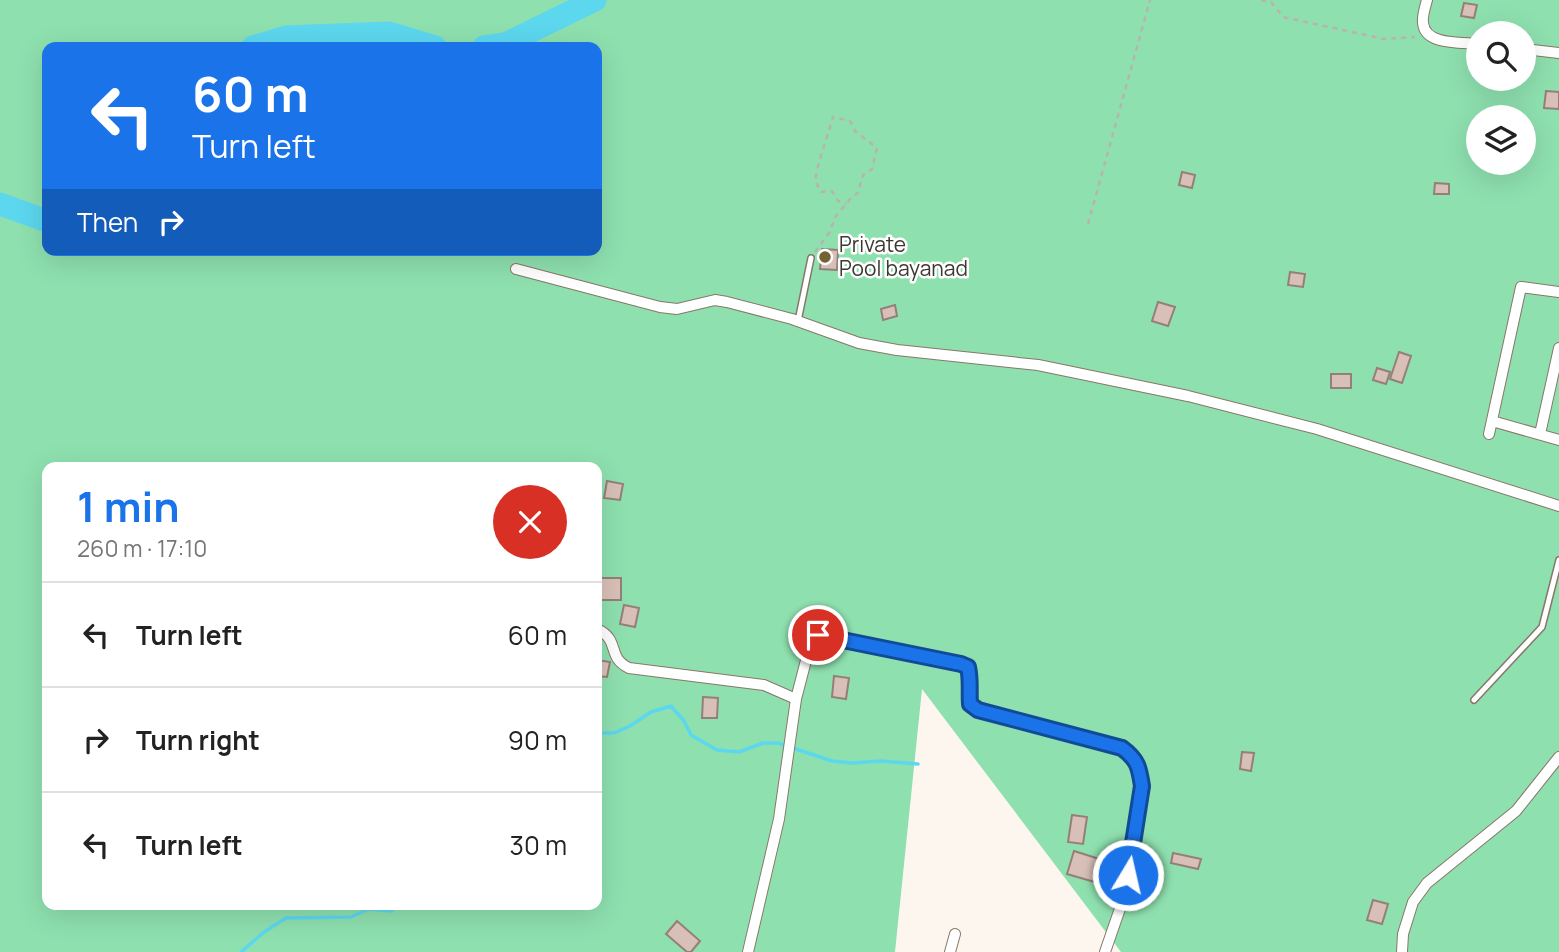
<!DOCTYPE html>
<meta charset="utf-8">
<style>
body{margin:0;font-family:Manrope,sans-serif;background:#f6f6f6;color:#222;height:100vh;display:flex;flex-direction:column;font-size:26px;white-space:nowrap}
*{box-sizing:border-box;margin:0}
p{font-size:23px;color:#767676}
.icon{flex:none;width:38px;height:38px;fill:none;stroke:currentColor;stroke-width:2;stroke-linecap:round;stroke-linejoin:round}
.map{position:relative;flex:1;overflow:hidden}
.panel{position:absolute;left:42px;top:462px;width:560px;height:448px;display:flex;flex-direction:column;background:#fff;border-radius:14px;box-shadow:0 7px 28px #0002}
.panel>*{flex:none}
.hud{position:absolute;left:42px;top:42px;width:560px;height:214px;border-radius:14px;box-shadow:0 7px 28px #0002;background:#1a73e8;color:#fff;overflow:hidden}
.buttons{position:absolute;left:1466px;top:21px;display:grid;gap:14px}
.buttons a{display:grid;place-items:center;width:70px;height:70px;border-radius:50%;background:#fff;box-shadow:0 7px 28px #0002;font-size:35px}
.pin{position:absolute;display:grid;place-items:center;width:60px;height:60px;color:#fff;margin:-30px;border:4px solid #fff;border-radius:50%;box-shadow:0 2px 7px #0007}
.me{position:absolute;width:77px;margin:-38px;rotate:9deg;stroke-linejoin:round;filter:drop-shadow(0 0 5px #0008)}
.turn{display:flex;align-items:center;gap:24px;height:147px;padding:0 35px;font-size:32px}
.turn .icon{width:91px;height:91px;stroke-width:2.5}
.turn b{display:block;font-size:49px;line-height:60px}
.then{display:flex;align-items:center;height:66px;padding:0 35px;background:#0003;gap:14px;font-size:26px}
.round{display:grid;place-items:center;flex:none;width:74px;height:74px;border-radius:37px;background:#f6f6f6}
.overview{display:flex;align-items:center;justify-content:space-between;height:119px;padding:0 35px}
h1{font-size:42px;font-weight:700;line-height:52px;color:#1a73e8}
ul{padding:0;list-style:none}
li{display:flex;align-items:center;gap:21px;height:105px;padding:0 35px;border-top:2px solid #e0e0e0}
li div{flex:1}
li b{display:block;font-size:26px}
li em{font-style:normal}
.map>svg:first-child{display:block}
.green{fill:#8ee0af;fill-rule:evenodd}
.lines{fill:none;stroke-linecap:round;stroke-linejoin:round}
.stream{stroke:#5cd7ee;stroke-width:3.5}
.river{stroke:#5cd7ee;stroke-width:23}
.building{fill:#d8c0b8;stroke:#957f78;stroke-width:2}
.service-casing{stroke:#887769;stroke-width:8}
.minor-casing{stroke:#887769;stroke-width:12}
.path{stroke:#bab3ad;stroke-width:2.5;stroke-dasharray:5 5;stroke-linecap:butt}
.service{stroke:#fff;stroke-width:5}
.minor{stroke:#fff;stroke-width:10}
.route-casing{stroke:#114b97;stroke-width:18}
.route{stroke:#1a73e8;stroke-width:12}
.poi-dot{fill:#746230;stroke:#fff;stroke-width:2.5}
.labels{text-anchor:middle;stroke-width:5;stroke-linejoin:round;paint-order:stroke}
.poi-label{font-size:21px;fill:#3f3832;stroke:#fff;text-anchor:start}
</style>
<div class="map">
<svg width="1559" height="952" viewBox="0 0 1559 952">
<rect width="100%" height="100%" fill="#fdf6ef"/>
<path class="green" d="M0,0H1559V952H1121L922,689L895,952H0ZM1479,33H1524V79H1479ZM47,47H597V250H47ZM1479,117H1524V163H1479ZM47,467H597V905H47Z"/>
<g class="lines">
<path class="stream" d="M597,733H614L630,726L651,712L671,706L684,721L691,735L717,750L739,752L763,743H778L832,761L852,763L881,761L918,764
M241,952L264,932L286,918L351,917L368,909L392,911L393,905"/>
<path class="river" d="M253,47L286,37L389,33L435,47
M484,47L505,44L595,0
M0,204L47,221"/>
</g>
<path class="building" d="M1464,3L1477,5L1474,18L1461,16Z
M1546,91L1559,92V109L1544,108Z
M1182,172L1195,175L1192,188L1179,185Z
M1435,183L1449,184V194H1434Z
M822,249L838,250L837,270L820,269Z
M1290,272L1305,274L1303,287L1288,285Z
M1158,302L1175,307L1168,326L1152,321Z
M895,305L897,316L883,320L881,309Z
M1399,352L1411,356L1402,383L1390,379Z
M1377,368L1390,372L1386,384L1373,380Z
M1331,374H1351V388H1331Z
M607,481L623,484L620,500L604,498Z
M597,578H621V600H597Z
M624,605L639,608L635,627L620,624Z
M597,660L610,662L607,677L597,676Z
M834,676L849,678L846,699L832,697Z
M703,697L718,698L717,718H702Z
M1242,752L1254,753L1251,771L1240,769Z
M1072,815L1087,817L1083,844L1068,842Z
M1074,851L1112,863L1105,885L1067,874Z
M1173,853L1201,859L1198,869L1171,863Z
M1373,900L1388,904L1382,924L1367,920Z
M677,921L700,941L691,952H687L666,934Z"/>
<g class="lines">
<g class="service-casing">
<path id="service" d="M798,321L811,258
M1474,700L1542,627L1559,560"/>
</g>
<g class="minor-casing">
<path id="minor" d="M1427,0C1425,7 1422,16 1423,23C1425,46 1462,42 1479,44
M1524,49L1559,53
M516,269L660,307L677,309L715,300L727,302L792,319L859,343L897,350L1038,365L1188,396L1317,429L1559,506
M1492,421L1559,440
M1489,434L1521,287L1559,292
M1540,434L1559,348
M597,629C621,640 606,657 629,668L764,685L796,699
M748,952L779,819L796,699L810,645L819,635L962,664L968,667C971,679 969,691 970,703L977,710L1122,748C1138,760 1139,767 1142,786L1124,897L1105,952
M950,952L955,934
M1402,952L1403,934L1413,902L1427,883L1516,811L1559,757"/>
</g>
<path class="path" d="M1261,0L1271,2L1283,17L1384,39L1415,37
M1088,224L1150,0
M815,252L829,233L836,216L851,198L858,193L863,175L872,169L877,148L855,131L850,121L833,117C830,129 814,172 816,181C817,185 819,188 821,192L832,191L838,201L846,204"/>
<use href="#service" class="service"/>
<use href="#minor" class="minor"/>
</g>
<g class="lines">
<g class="route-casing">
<path id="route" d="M818,635L961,664L968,667C971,680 969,691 970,704L978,710L1122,748C1138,760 1139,767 1142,786L1128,875"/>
</g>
<use href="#route" class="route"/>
</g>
<circle class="poi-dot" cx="825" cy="257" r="7"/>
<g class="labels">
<g class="poi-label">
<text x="839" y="252">Private<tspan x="839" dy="24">Pool bayanad</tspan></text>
</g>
</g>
</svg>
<div class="buttons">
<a><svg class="icon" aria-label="search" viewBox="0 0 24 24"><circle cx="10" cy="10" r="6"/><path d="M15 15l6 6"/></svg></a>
<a><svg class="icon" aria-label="layers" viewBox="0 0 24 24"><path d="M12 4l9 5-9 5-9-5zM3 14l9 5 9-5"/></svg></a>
</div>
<div class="pin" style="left:818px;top:635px;background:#d93025"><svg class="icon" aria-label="arrive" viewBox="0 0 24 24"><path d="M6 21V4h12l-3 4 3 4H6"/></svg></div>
<svg class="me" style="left:1128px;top:875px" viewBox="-20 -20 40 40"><circle r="17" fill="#1a73e8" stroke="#fff" stroke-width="3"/><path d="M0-11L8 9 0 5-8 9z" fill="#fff"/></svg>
<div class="hud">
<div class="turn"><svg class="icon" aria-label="left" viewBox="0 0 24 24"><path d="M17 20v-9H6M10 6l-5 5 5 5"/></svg><div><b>60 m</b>Turn left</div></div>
<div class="then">Then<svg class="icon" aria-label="right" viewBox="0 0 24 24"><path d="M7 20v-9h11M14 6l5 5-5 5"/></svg></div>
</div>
<section class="panel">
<div class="overview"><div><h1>1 min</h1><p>260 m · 17:10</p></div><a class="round" style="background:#d93025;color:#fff"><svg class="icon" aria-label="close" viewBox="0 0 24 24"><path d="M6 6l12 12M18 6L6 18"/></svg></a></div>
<ul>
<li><svg class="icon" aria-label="left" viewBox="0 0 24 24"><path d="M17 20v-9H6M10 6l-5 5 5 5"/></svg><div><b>Turn left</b></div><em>60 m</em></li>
<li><svg class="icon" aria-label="right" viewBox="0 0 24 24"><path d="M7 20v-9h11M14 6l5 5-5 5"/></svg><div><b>Turn right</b></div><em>90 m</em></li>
<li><svg class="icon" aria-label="left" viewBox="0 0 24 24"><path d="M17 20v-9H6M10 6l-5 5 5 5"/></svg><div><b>Turn left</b></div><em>30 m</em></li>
</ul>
</section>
</div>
